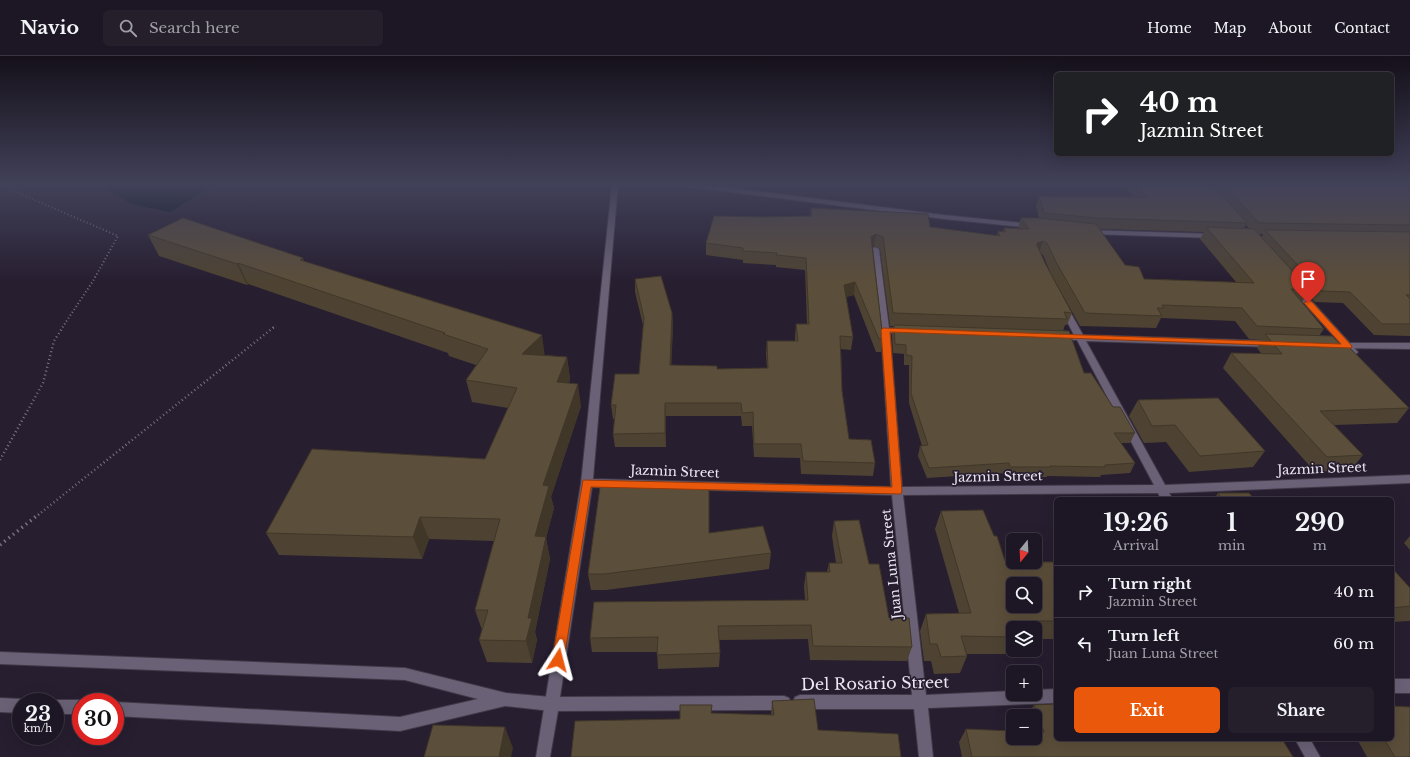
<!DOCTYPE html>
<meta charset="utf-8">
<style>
body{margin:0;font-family:"Libre Baskerville",serif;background:#251f2c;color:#f1f3f6;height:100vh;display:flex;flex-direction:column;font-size:15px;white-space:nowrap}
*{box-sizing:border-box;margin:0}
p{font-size:13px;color:#a09fa6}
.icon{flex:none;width:22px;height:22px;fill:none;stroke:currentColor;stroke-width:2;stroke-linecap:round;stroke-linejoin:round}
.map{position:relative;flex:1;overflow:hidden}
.sheet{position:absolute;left:1054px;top:441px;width:340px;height:244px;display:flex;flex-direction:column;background:#1d1624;border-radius:6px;box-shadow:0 4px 16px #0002,0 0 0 1px #3b3541}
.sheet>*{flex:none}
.hud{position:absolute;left:1054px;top:16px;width:340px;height:84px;border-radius:6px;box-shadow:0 4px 16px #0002,0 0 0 1px #3b3541;background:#202124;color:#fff;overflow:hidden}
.needle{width:26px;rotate:198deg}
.buttons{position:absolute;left:1006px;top:477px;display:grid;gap:8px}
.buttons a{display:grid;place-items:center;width:36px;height:36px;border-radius:6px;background:#1d1624;box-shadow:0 4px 16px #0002,0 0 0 1px #3b3541;font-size:20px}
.speed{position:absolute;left:12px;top:637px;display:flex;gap:8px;font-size:20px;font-weight:700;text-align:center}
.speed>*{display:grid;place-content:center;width:52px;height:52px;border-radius:50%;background:#1d1624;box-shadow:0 4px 16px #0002,0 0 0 1px #3b3541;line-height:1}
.speed small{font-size:10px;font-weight:400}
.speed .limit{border:6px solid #d22;background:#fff;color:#111}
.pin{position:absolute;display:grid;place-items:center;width:34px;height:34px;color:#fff;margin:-41px -17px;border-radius:50% 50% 50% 0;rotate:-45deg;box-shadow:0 0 4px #0007}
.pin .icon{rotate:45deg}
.me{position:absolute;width:44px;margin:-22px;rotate:9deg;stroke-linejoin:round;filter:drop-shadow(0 0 3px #0008)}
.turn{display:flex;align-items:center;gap:14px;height:84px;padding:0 20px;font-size:18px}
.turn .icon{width:52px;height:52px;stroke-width:2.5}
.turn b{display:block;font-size:28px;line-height:34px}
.eta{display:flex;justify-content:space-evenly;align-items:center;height:68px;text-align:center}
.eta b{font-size:24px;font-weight:700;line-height:28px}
.primary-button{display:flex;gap:8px;margin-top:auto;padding:8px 20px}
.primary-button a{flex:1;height:46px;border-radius:6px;background:#ea580c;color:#fff;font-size:16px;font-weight:700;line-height:46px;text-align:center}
.primary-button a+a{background:#251f2c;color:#f1f3f6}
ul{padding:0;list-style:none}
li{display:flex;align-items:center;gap:12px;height:52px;padding:0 20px;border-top:1px solid #3b3541}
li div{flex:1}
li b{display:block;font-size:15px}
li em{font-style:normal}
header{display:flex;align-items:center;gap:24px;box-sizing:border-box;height:56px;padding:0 20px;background:#1d1624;border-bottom:1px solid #3b3541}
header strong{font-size:19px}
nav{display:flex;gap:22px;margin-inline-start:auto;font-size:14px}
.search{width:280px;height:36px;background:#251f2c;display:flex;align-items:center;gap:10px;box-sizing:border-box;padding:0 14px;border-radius:6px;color:#a09fa6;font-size:15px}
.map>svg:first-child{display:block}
.water{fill:#001016}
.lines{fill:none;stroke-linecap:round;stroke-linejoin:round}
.lane-casing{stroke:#403947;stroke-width:2}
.street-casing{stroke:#403947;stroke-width:2}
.secondary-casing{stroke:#403947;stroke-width:2}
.path-far2{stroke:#7a7383;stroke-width:2;stroke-dasharray:1 2.5;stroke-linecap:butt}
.path-far1{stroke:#7a7383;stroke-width:2.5;stroke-dasharray:1 3;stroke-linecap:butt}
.path{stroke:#7a7383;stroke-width:3.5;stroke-dasharray:1.5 4;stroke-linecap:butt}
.lane{fill:#6a6176;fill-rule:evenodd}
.street{fill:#6a6176;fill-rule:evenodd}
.secondary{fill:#6a6176;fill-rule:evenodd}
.wall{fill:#4e4332;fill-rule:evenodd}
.shaded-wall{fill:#403729}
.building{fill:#5b4e3a;stroke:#403729;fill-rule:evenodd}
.route{fill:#ea580c;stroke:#983908}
.labels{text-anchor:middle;stroke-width:3.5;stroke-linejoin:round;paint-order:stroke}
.street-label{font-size:13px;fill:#ece7f3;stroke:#271e30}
.near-street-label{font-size:16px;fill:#ece7f3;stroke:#271e30}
</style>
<header>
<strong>Navio</strong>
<div class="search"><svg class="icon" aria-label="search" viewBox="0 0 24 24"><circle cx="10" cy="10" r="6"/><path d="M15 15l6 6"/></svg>Search here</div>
<nav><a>Home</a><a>Map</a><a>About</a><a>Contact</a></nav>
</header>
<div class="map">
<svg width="1410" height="701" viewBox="0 0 1410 701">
<rect width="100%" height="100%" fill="#271e30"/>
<path class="water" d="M112,128H216L170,156L131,148L105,132Z"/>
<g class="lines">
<g class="lane-casing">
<path id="lane" d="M0,596L405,612L506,637L551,641L556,643L558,648L556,653L551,655L505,650L400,675L115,660V646L400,661L478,643L405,624L0,608Z
M0,642L21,643L26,646H21V657L0,656Z
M55,644H81L86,646H81V658H55V646H50Z"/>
</g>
<g class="street-casing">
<path id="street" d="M612,128H618L593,423L891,431L881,274L871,193L875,191L879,193L889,272H906L910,275L906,278L890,277L902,431L1154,429L1077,284H1058L1053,281L1058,278L1074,279L1059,250L1063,247L1067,250L1083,279L1272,285L1277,288L1272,291L1086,285L1165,429L1410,419V427L1169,437L1173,443H1161L1158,437L903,439L926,639L1013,635V638H1035V634L1056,633V647L928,652L933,701H919L914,653H800L795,651L793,646L795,641L800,639H912L892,439L592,431L560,641L784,640L789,642L791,647L789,652L784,654L558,655L550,701H536L581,427Z
M679,128H701L944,159L1032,168L1036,170L1032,172L944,163L682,130Z
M1087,174L1214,178L1218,180L1214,182L1090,178H1087Z
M1340,287H1410V293L1337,292L1335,290Z
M1392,623H1410V637H1392Z
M1295,683H1310L1320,701H1305Z"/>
</g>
<g class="secondary-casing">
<path id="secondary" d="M1292,230H1298L1356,294L1358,296L1356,298H1350L1292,234L1291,232Z"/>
</g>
<path class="path-far2" d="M0,129L118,180L93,225L62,272
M273,272L276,270"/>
<path class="path-far1" d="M0,404L43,327L54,285L63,271
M38,459L274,271"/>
<path class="path" d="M0,489L39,458"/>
<use href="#lane" class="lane"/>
<use href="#street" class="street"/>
<use href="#secondary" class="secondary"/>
</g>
<path class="wall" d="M1124,128H1410V280L1374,279L1343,247L1315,246L1307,238L1302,246L1324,273L1319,280L1338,286L1409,352L1397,367L1334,369L1363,399L1351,414L1315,416L1223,312L1231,297H1261L1257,292L1262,284L1249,283L1235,265L1161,262L1156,272L1080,270L1051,218L1043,199L1041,198L1045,207L1072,257L1067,269H1065L1063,275L1084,317L1135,377L1130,387H1121L1135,407L1130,417L1101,419L1100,421L1047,420V421H1007L1005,417L927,422L918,400L920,390H922L909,347V309H904V298L893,297L892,279L893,270H890L880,193L874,190L873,191L883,283L881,296H876L854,239L846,241L853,281L851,294L841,293L842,335L849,383L875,407L873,420L801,418L800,402L754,401L752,370H742L741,360H666V391H615L613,378L615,363H613L611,349L639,318L643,269L635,236V223L672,257L673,269L671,309L717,313L767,312L766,298L767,285H795V281L796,268H807L805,214L776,211V209L743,207V204L706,199V187L764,161L810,160L811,152L930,171L997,180L998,175L1003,176L1004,172H1018L1021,162H1039L1036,150L1039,140L1059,141H1134ZM1246,169L1249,172H1244ZM1099,173L1204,176L1200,183L1236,226L1144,223L1125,209ZM1258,178H1263L1262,181Z
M148,179L305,206L545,299L567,301L570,323L569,327L581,350L551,441L554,452L546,482L550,503L535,576L537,584L532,607L487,606L479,584L482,574L475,554L494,485L429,483L422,503L279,499L266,477L485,403L508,352L472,346L466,324L476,309L449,300L448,297L248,228L247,229L159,200Z
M1138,344L1265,395L1253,411L1189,416L1166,386L1144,387L1129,360Z
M1218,437L1254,443H1214Z
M941,455L994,480L1005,505L1056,506V583H1035V572H1013V594H1025L1023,598H966L967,600L960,617L934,618L931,605H924L920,575L926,558L959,557L935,473Z
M834,465L869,508L889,562L912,591L907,605L810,604L808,583L719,584L720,597L719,611L658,613L657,596H592L590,582L805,544L804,530L806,516H827L829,507H836L832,480Z
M709,477L771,497L769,513L606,534H591L588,518Z
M1410,480V494L1404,487Z
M1392,512L1410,532V564L1409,565L1392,566Z
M772,645L818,674L680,663L711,657L771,659Z
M1034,649L1056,683L1293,701H962L959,686L966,673L1035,682V660H1027Z
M1357,683H1392L1410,701H1367Z"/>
<path class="shaded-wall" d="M876,178L874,190L870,193L871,181Z
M1043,185L1039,197L1033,199L1037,187Z
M303,202L311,223L300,204Z
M238,207L248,228L247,229L237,208Z
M855,226L854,239L842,242L844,229Z
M672,257L673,269L671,322L670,309Z
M542,279L545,301L522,298Z
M567,301L570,323L560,348L557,326Z
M578,328L581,350L551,441L554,452L546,482L550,503L535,576L537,584L532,607L526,585L535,480L543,429Z
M665,347L666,360V391L665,377Z
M420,461L429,483L422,503L413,481Z
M505,671L513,692L511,701H499Z"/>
<path class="building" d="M1135,128H1212L1247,167L1097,162L1044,157L1039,140L1059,141H1146Z
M1223,128H1410V169L1259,167Z
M811,152L928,158L930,171L1000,180L998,175L1006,176L1004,172L1029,173L1021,162H1039L1096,168L1125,209L1139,211L1144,223L1254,227L1206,171L1254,173L1310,234L1291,233L1324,273L1257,270L1242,252L1162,249L1164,252H1157L1162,260L1085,257L1056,206L1047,187L1043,185L1037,187V189L1045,207L1072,257L1064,256L1067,263L893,257L883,181L876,178L871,181L883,283H879L855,226L844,229L853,281L840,280L842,335L849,383L871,384L875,407L803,405L801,388H754L753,356L742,357L741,347H665V377L613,378L616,349H611L615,318H639L644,262L635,223L661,220L672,257L670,309L717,310V313L768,312L767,285H798L796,268H809L806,202L776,199L777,197L743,195V192L706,187L714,160L764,161L812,160Z
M183,162L303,202L300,204L542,279L522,298L567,301L557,326L578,328L543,429L549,430L535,480L546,481L528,562H532L526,585L479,584L488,554H475L500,463L420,461L413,481L266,477L312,393L485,403L517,332L466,324L488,293L443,278L445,277L238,207L237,208L148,179Z
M1265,174L1410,176V239H1406L1410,243V268H1382L1350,236L1322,235Z
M894,269L1069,275L1084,317H1091L1113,351H1120L1135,377H1114L1135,407L1105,409V411L1050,410L1051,411H1010L1009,407L929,412L920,390L928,389L911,337L912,300L906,299V289L895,288Z
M1265,278L1332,280L1338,286L1345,287L1409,352L1320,355L1363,399L1327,401L1231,297L1282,298Z
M1218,342L1265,395L1200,400L1175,369L1152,370L1138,344Z
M600,431L709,433V477L763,470L771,497L604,518H588Z
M1218,437H1249L1254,443H1222Z
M983,454L994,480H997L1005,505L1013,504V506H1035V504H1037L1038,506H1056V565H1027L1029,572H1013V581L961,580L967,600L941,601L937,588H930L926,558L971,557L941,455ZM1013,528H1035V550H1013Z
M859,464L869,508H879L889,562H909L912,591L813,590L811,569L718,570L720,597L657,599L658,581L590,582L594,546L808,544L806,516H830L829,507H842L834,465Z
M1392,512L1410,532V550L1392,552Z
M814,643L818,674L898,678L901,701H571L575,665L680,663V649H712L711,657L774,659L772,645Z
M1056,648V683H1282L1293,701H972L966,673L1013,675V682H1035V675L1044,676L1034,649Z
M1392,650L1410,651V701H1395L1384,683H1392Z
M433,669L505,671L499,701H424Z"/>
<linearGradient id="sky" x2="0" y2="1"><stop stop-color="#15101a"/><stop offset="0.57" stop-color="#414159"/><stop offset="1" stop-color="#414159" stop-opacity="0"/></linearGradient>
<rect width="1410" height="226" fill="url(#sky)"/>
<path class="route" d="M1308,244L1311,245L1351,289L1352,291L1351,292L890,276L902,435L901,438L591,431L564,604L563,608L558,610L554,608L552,604L583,424L892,431L881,274L883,272L1341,288L1305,248L1304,247Z"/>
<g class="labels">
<g class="street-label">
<text transform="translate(1322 412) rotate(-2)" y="5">Jazmin Street</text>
<text transform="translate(675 415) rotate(2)" y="5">Jazmin Street</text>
<text transform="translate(998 420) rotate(-1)" y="5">Jazmin Street</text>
<text transform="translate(891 508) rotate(-96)" y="5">Juan Luna Street</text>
</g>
<g class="near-street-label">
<text transform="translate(875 627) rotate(-1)" y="6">Del Rosario Street</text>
</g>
</g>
</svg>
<div class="buttons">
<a><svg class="needle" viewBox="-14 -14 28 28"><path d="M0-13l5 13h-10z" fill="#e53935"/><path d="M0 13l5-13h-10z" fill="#a09fa6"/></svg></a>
<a><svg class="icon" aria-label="search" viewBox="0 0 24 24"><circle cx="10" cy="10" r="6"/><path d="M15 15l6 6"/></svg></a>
<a><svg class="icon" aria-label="layers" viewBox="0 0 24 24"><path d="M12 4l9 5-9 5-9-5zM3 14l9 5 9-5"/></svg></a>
<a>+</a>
<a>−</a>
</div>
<div class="speed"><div>23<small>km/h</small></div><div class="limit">30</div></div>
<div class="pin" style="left:1308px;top:247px;background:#d93025"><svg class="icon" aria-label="arrive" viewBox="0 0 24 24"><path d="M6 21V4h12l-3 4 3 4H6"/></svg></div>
<svg class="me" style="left:558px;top:604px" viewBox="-20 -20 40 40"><path d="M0-17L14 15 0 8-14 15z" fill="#ea580c" stroke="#fff" stroke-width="4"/></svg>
<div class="hud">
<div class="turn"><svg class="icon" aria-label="right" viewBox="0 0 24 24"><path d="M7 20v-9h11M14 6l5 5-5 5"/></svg><div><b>40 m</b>Jazmin Street</div></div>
</div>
<section class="sheet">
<div class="eta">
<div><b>19:26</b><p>Arrival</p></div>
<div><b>1</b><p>min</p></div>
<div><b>290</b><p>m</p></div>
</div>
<ul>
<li><svg class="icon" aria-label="right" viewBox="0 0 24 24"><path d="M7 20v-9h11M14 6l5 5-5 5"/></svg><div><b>Turn right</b><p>Jazmin Street</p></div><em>40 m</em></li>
<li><svg class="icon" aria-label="left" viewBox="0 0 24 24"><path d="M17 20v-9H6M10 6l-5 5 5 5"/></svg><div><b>Turn left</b><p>Juan Luna Street</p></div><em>60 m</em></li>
</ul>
<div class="primary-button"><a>Exit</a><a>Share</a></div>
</section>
</div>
